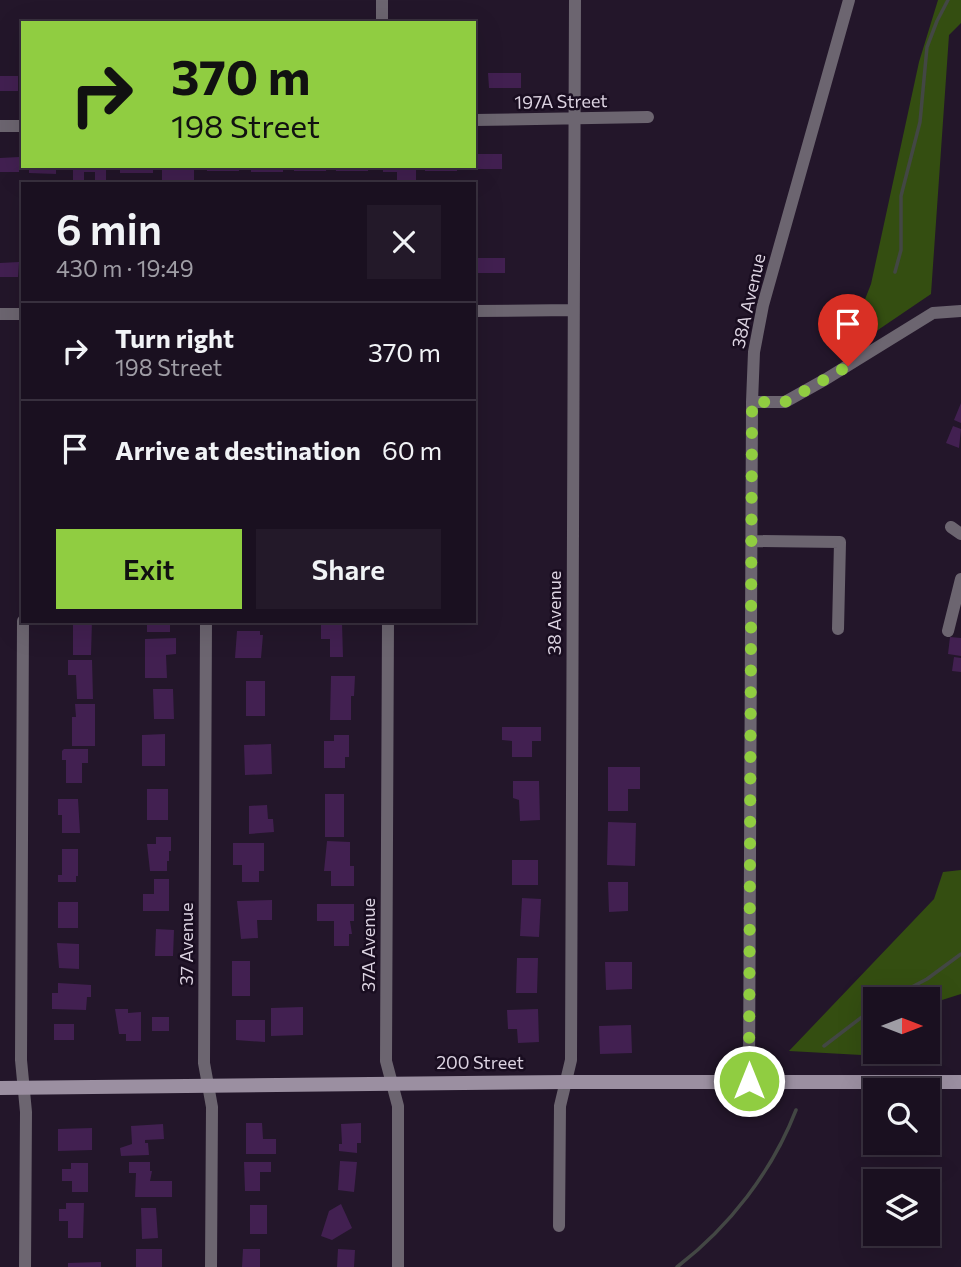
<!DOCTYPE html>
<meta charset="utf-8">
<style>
body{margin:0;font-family:Commissioner,sans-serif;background:#231929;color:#f1f3f6;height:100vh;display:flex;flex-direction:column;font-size:26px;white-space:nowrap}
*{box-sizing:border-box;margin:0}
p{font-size:23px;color:#9f9da5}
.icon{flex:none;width:38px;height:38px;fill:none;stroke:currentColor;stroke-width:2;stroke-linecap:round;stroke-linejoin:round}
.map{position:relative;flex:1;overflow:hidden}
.drawer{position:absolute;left:21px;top:182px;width:455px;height:441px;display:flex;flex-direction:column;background:#1a1020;border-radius:0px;box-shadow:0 7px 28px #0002,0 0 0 2px #38303e}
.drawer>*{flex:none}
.guide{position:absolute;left:21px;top:21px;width:455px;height:147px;border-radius:0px;box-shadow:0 7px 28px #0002,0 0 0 2px #38303e;background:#90cd41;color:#111;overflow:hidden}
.needle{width:46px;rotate:90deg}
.controls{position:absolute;left:863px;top:987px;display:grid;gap:14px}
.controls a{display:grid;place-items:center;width:77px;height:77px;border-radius:0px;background:#1a1020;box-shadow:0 7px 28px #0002,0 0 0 2px #38303e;font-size:35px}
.pin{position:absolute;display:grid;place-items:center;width:60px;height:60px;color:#fff;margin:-72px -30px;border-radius:50% 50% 50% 0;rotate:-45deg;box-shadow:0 0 7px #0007}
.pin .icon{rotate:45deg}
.me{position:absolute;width:77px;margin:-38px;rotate:0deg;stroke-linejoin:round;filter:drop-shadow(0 0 5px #0008)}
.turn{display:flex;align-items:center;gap:24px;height:147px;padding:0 35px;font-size:32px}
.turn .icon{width:91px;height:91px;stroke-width:2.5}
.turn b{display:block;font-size:49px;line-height:60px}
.round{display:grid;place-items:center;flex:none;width:74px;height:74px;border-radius:0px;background:#231929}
.head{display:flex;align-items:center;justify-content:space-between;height:119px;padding:0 35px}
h1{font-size:42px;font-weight:600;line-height:52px}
.cta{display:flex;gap:14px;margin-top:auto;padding:14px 35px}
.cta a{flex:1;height:80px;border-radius:0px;background:#90cd41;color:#111;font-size:28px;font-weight:600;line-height:80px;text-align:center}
.cta a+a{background:#231929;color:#f1f3f6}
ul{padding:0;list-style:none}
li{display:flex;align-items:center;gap:21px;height:98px;padding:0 35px;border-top:2px solid #38303e}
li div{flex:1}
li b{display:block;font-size:26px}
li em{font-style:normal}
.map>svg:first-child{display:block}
.forest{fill:#344e11;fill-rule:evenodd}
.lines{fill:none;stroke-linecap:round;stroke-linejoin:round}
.stream{stroke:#434744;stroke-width:3.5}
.building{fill:#422051}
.street{stroke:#6c6570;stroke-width:12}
.secondary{stroke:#9b8fa1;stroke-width:14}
.route{stroke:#90cd41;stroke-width:12;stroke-dasharray:0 21.6}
.labels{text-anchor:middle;stroke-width:5;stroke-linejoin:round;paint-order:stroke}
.street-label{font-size:18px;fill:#dcd3e1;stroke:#190d20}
</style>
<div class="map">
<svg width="961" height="1267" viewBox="0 0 961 1267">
<rect width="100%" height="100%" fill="#23162a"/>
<path class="forest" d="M938,0H961V23L949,35L931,294L844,353L871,284L919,62Z
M961,870V994L942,1000L934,1059L789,1051L934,899L943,872ZM875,999H928V1052H875Z"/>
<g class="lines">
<path class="stream" d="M895,272L901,250V196L920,122L927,47L937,21L948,0
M889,999L927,979L961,954
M824,1046L875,1007
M677,1267C729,1227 772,1172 796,1110"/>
</g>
<path class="building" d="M488,73H521V88H489Z
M0,76H18V91H0Z
M474,154H502V169H470V166H474Z
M19,157V172H0V158Z
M29,166H56V174L29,173Z
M73,166H106V182L95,183V172H84V183H73Z
M120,166H153V173H120Z
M162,166H194V182L162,181Z
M207,166H239V171H207Z
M251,166H283V172H251Z
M294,166H327L326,171H294Z
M335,166H368V171H336Z
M383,166H416V184H397V172H383Z
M425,166H457V171H425Z
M474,258H505V273H474Z
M19,262L18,277H0V263Z
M961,403V423L954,420Z
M953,426L961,429L959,448L946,443Z
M73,621H92L91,655H73Z
M147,621H170V632H147Z
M342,623L343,657H330V639H321V624Z
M237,631H260V635H263L261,658H235Z
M950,637L961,638V656L948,654Z
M176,638V654L166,655L167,678H145V639Z
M954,657L961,658V672L952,671Z
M68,660H92L93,699H77L76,675H68Z
M331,676H355L354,696H351V720H330Z
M246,681H265V716H246Z
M153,689H173L174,719H154Z
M75,704H95V746H72V717H76Z
M502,727H541V741H532V757H512V741L502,740Z
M165,734V766H142V735Z
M334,735H349V757H345V768H324V741H334Z
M271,744L272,774L245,775L244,745Z
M64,749H88V763H82V783H66V760H62V751Z
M608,767H640V789H628V811H608Z
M513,781H539L540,820L520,821L519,800L513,798Z
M147,789H168V820H147Z
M325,794H344V837H325Z
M58,799H78L80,833H62V815H58Z
M267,805L268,819H273L274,832L249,834V806Z
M608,822L636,823L635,866L607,865Z
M156,837H171V851H169V861H167V871H150L147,844H156Z
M327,841L350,842V866H354V886H331V871H324Z
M233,843H264V871H259V882H242V865H233Z
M62,849H78V876H76V882H58V875H62Z
M512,860H538V885H512Z
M154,879H169V911H143V894H154Z
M608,882H628V911L609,912Z
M522,898L541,899L539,937L520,936Z
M272,900V920H257L258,938L241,939L237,901Z
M58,902H78V928H58Z
M317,904H354V921H350L352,934H349V946H334V921H317Z
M156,929L174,930L173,956H155Z
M57,943L79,944V969L59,968Z
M517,958H538L537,993H516Z
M232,961H250V996H232Z
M605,962H632V989L606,990Z
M58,983L91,985V997H87L86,1010L52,1009V993H58Z
M303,1007V1035L271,1036V1008Z
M115,1009H128V1013L141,1012V1041H126V1034H119Z
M538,1009L539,1042L518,1043L517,1029H508L507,1010Z
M152,1017H169V1031H152Z
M236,1020H265V1042L236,1040Z
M54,1024H74V1040H54Z
M631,1025L632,1053L600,1054L599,1026Z
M246,1123H262L263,1139H276V1154H246Z
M361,1123V1143H357V1153L339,1151V1144H342L341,1124Z
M163,1124L164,1139L145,1140V1143H148L149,1155L121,1156L120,1148L132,1144L131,1126Z
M92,1128V1150L58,1151V1129Z
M340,1161L357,1162L354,1192L338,1190Z
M129,1162H150V1171H152L150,1181H172V1197H135L136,1173H129Z
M244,1162H271V1172H260V1191H245Z
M71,1163H88V1192H72V1181H62V1169H71Z
M66,1203H84L83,1238H68V1221H59V1209H66Z
M341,1204L352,1228L332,1240L321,1236L329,1211Z
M250,1205H267V1234H250Z
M141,1208H156L158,1238L142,1239Z
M136,1249H162V1267H136Z
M243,1249H260V1267H242Z
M338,1249L355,1250L354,1267H337Z
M101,1262V1267H68V1263Z"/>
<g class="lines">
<path class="street" d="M382,0V23
M474,120L648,117
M0,126H23
M474,311L573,310
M0,314H23
M752,402H785L826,379L933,313L961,311
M951,527L961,534
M751,541L840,542L838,629
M23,621L21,1060L26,1112L25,1267
M206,621L204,1063L212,1107L211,1267
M388,621L386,1061L398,1106V1267
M948,631L961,579
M749,1081L752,402L754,352L763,305L849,0
M559,1226L560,1106L571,1060L575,0"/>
<path class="secondary" d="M0,1088L566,1082H961"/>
</g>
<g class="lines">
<path class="route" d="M749,1081L752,402H785L848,366"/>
</g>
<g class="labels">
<g class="street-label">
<text transform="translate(561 102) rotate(-1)" y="6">197A Street</text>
<text transform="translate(749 301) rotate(-77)" y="6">38A Avenue</text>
<text transform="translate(555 613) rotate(-90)" y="6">38 Avenue</text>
<text transform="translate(187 944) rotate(-90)" y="6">37 Avenue</text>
<text transform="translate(369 945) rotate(-90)" y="6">37A Avenue</text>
<text x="480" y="1069">200 Street</text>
</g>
</g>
</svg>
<div class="controls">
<a><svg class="needle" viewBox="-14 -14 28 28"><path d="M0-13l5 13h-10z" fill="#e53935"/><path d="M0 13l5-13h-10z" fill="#9f9da5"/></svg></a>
<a><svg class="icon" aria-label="search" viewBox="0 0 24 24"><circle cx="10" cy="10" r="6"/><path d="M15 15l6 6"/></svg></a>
<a><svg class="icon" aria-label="layers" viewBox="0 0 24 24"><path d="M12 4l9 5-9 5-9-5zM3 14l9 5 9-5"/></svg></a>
</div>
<div class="pin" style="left:848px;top:366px;background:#d93025"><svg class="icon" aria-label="arrive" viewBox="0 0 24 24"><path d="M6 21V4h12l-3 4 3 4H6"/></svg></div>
<svg class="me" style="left:749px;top:1081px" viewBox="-20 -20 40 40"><circle r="17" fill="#90cd41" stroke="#fff" stroke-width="3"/><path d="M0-11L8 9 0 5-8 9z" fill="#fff"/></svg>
<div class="guide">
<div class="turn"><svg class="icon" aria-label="right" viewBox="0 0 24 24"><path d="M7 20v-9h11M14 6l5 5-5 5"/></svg><div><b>370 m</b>198 Street</div></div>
</div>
<section class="drawer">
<div class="head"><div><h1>6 min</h1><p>430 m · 19:49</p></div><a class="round"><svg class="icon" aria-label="close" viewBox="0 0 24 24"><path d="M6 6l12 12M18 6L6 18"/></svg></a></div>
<ul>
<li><svg class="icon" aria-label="right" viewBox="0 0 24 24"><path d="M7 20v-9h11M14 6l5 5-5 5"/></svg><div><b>Turn right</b><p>198 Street</p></div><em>370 m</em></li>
<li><svg class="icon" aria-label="arrive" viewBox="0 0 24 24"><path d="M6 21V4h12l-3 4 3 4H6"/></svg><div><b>Arrive at destination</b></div><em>60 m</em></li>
</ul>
<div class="cta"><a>Exit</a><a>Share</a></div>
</section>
</div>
